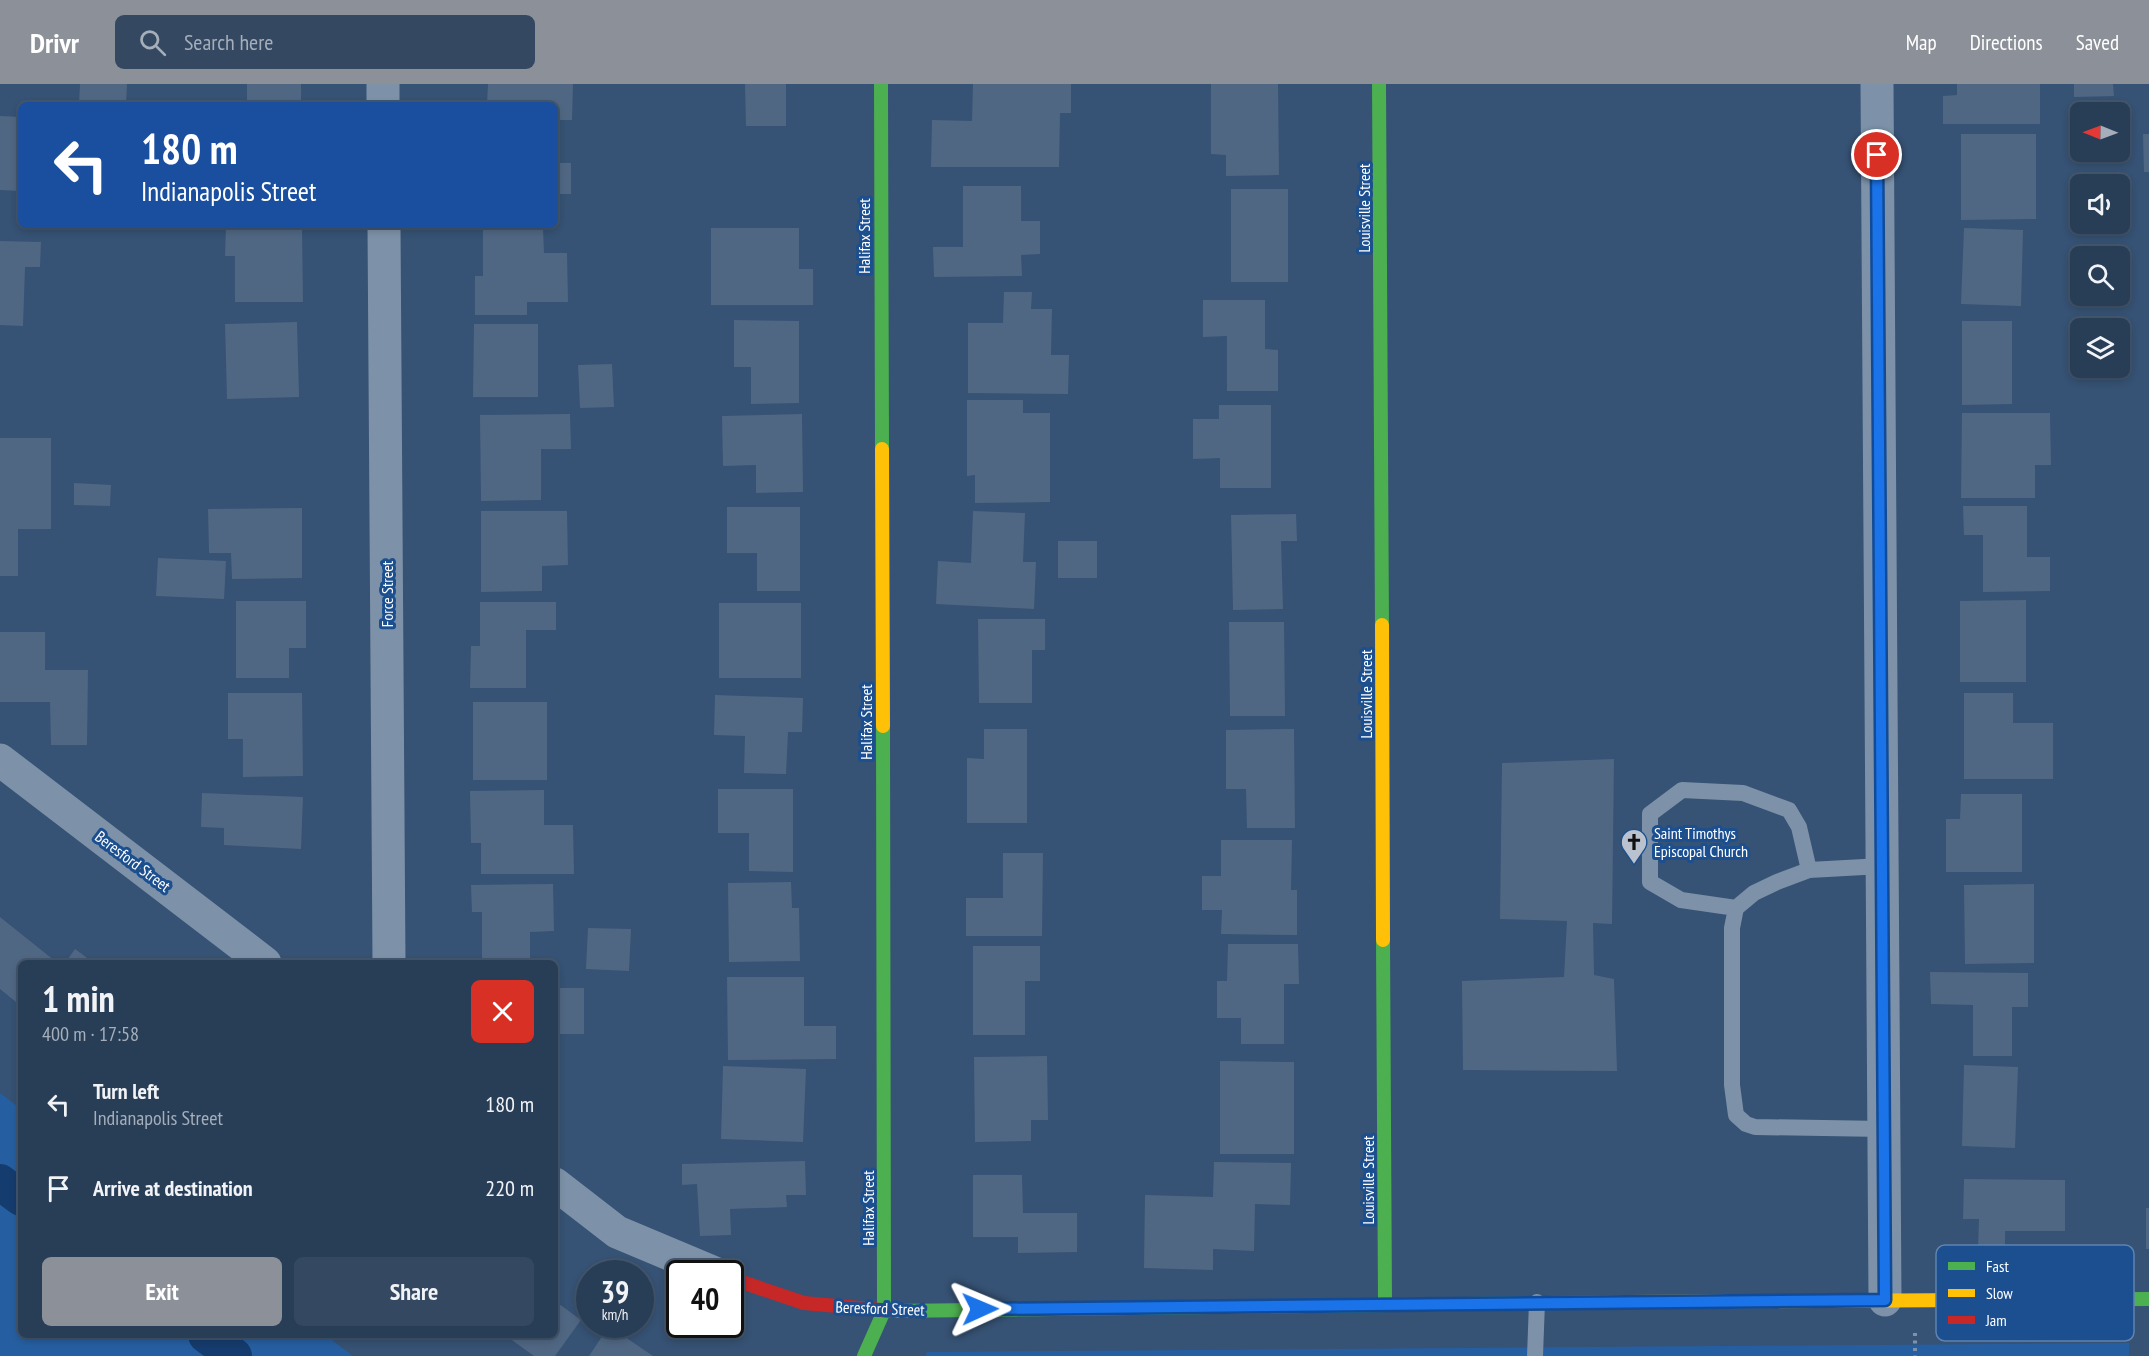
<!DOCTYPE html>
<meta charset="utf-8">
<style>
body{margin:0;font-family:"PT Sans Narrow",sans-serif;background:#344961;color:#f1f3f6;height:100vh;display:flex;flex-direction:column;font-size:22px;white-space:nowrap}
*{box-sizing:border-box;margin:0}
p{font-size:20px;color:#a5aeba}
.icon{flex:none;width:33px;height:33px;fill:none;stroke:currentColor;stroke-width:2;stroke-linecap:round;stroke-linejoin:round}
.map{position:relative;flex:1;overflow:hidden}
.side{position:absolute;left:18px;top:876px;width:540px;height:378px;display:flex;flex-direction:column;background:#283e57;border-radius:9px;box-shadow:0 3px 9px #0003,0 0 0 2px #44576d}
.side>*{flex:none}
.banner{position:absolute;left:18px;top:18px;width:540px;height:126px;border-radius:9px;box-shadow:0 3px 9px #0003,0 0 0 2px #44576d;background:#1a4fa0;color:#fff;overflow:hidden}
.needle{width:39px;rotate:271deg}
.buttons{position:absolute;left:2070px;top:18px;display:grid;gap:12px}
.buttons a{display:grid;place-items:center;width:60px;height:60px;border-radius:9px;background:#283e57;box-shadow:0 3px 9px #0003,0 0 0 2px #44576d;font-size:30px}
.speed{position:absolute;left:576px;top:1176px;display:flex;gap:12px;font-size:30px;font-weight:700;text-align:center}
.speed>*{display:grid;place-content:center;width:78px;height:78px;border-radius:50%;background:#283e57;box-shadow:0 3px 9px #0003,0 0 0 2px #44576d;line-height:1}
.speed small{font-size:15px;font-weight:400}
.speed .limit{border:3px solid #111;border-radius:9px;background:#fff;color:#111}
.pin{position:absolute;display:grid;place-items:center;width:51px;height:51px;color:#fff;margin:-26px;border:3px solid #fff;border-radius:50%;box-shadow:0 2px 6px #0007}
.me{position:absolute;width:66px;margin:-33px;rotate:89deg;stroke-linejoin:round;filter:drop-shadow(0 0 4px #0008)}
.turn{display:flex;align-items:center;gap:21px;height:126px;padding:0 24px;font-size:27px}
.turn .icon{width:78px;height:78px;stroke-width:2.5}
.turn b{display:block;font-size:42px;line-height:51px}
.round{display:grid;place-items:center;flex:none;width:63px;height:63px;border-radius:9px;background:#344961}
.overview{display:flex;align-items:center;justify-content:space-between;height:102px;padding:0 24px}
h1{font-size:36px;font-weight:700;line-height:45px}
.cta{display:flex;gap:12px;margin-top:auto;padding:12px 24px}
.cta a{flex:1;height:69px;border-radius:9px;background:#8c9099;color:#fff;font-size:24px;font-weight:700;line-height:69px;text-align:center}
.cta a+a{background:#344961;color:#f1f3f6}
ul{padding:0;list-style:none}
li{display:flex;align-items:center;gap:18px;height:84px;padding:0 24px}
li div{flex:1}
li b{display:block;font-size:22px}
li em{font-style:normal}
header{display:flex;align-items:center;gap:36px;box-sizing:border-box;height:84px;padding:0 30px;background:#8c9099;color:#fff}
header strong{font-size:28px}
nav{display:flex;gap:33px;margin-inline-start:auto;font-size:21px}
.search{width:420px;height:54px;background:#344961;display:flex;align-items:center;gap:15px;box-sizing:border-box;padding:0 21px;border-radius:9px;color:#a5aeba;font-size:22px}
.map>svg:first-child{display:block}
.green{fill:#265fa1}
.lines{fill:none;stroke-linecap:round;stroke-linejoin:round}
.canal{stroke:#153c6e;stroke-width:36}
.building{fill:#506783}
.path{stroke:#7d92a8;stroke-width:4;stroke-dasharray:3 4.5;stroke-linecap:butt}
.lane{stroke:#7d92a8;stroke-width:16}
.street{stroke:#7d92a8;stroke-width:33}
.fast{stroke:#4caf50;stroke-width:14}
.slow{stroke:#ffc107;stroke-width:14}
.jam{stroke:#c62828;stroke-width:14}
.route-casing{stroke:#114b97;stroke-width:15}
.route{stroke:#1a73e8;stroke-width:10}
.labels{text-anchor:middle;stroke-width:6;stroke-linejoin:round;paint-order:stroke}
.street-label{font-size:16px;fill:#fff;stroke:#1b4f8f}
.poi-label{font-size:16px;fill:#fff;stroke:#1b4f8f;text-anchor:start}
.key{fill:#1b4f8f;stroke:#5f84b1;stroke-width:1.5}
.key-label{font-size:16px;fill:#fff}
</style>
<header>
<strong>Drivr</strong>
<div class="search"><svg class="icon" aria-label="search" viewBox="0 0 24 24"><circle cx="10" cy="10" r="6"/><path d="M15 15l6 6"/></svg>Search here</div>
<nav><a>Map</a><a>Directions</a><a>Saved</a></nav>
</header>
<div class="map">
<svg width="2149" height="1272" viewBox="0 0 2149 1272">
<rect width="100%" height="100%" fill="#365274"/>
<path class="green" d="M0,1009L21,1025V1251H325L353,1272H0Z
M2129,1259V1272H925L927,1268Z"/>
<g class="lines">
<path class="canal" d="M0,1098L21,1114
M206,1251L234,1272"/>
</g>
<path class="building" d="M80,0H127L126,21H79Z
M247,0H301V21H247Z
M488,0H573L572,36H555V21H487Z
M745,0H786V42H746Z
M973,0H1071V29H1060L1059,83H931L932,36L972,37Z
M1211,0H1278L1279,91L1226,92V71L1211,70Z
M1957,0H2040V40H1943V12L1957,11Z
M2074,0H2113L2114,12L2074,13Z
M0,32L21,33V107L0,106Z
M1961,50H2036V135L1961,136Z
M2143,50H2149V88H2144Z
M555,79H571V110H555Z
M963,102H1021V137H1040V170L1021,171L1022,192L934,193L933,163H963Z
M1231,105H1288V198H1231Z
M226,141H302L303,218H235V172H225Z
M543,144L544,169H567L568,218H527V231H475V192H483V145Z
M711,144H799V185H813V221H711Z
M1964,144L2023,146L2021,222L1961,220Z
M0,157L41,158L40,183H25L23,242L0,241Z
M1004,208H1032L1031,225H1052L1051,271H1069L1068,310L968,309V239H1003Z
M1203,216H1265V265L1278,266V307H1227V252L1203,253Z
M734,236L799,237V319L751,320V283H734Z
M1962,237H2012V320L1962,321Z
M297,238L299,313L227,315L225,240Z
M474,240H538V313H473Z
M612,280L614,323L580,324L578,281Z
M967,316H1023V329H1050V418L975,419V391L967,392Z
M1219,321H1271V404H1220V374L1193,375V335H1219Z
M1962,329H2050L2051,381H2035V414H1961Z
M570,330L571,365H541V416L481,417L480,331Z
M802,330L803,408L756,409V381L723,382L722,332Z
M0,354H51V445H18V492H0Z
M74,399L111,401L110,422L74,421Z
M1963,422H2027V473H2050V507L1983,508V451H1964Z
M727,423H800V507H757V469H727Z
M302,424V494L232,495L231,469H209L208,425Z
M481,427H567L568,481L542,482V507L481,508Z
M973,427L1025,429L1023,478H1036L1034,525L936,520L938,477L971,479Z
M1296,430L1297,457H1281L1283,525L1233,526L1231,431Z
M1058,457H1097V494H1058Z
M158,474L226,477L224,515L156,512Z
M2026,516V598H1960V517Z
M236,517H306V564H289V594H236Z
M480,518H556V546H526V604H470L471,562H480Z
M719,519H801V594H719Z
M978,535H1045V566H1032V619H979Z
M1229,538H1284L1285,632H1230Z
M0,548H45V586H88L87,661H51L50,618H0Z
M228,609H302L303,692L243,693V655H228Z
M1964,609H2013V639H2053V695H1964Z
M715,611L803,614L802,648H788L786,690L744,689L745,652L714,651Z
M473,618H547V696H473Z
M984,645H1027V739H967V674L984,675Z
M1294,645L1295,744H1247L1246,705H1226V646Z
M1614,675L1612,840L1593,839L1594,891L1614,895L1617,987L1463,986L1462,897L1564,893L1567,837L1500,835L1502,679Z
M718,705H793V788L749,787V749H718Z
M544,706V741H573L574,790H481V759H471L470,707Z
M202,709L303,713L301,765L224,761V744L201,743Z
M1961,710H2022V788H1946V735H1960Z
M1221,756H1292L1291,806H1297V851L1221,850L1222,826H1202V792H1221Z
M1003,769H1043L1042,852H966V814H1003Z
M791,798L792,824H799L800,877L729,878L728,799Z
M553,800L554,847L530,848V879H482V828H472L471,801Z
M2034,800V879L1965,880L1964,801Z
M0,833L55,877L21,879V922L0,905Z
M588,844L631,845L629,887L586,885Z
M1228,860H1298L1299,900H1284V960H1241V934H1217V897H1227Z
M973,862H1040V897H1025V951H973Z
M75,865L94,879H65Z
M1930,888L2028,889V923H2012V972H1973V921L1931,920Z
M727,893H804V942H836V975L728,976Z
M555,904H584V950H555Z
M1047,972L1048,1036H1031V1057L975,1058L974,973Z
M1220,977L1294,978V1070H1220Z
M1964,981L2018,983L2015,1064L1962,1062Z
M723,982L806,985L803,1058L721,1055Z
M805,1077L806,1111H786L787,1123L730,1125L731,1151L700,1152L697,1100L682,1101V1080Z
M1214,1078L1291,1079L1290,1121L1255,1120L1254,1167L1213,1165V1186L1144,1184L1145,1111L1213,1113Z
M973,1091H1022L1023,1129H1077V1168L1018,1169V1153H973Z
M1964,1095L2065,1096V1147H2005V1165L1978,1164L1979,1135H1963Z
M2146,1124H2149V1165H2146Z
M555,1217L581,1236L555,1272H534L505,1251H555Z
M609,1242L653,1272H589Z"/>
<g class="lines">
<path class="path" d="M1915,1249V1272"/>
<path class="lane" d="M1882,782L1809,786L1777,798L1754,809L1736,824L1732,844V1001L1736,1031L1746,1040L1755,1043L1884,1045
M1736,824L1681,816L1650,798V730L1682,706L1743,709L1789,726L1799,743L1809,786
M1535,1272L1537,1218"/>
<path class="street" d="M383,0V21
M1877,0L1885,1216
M384,141L389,879
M0,676L265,879
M555,1100L617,1148L717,1190"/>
<path class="fast" d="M881,0L882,365
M1379,0L1382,541
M1383,856L1385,1219
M1971,1216L2149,1215
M892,1227L1629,1218
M864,1272L884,1227L883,642"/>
<path class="slow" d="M882,365L883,642
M1382,541L1383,856
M1629,1218L1971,1216"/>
<path class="jam" d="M730,1194L804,1219L892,1227"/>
</g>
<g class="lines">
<g class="route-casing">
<path id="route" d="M980,1225L1885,1216L1877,71"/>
</g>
<use href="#route" class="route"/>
</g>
<defs>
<g id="church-pin" transform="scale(1.35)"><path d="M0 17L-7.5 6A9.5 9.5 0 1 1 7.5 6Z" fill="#b9c2ce" stroke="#1b4f8f"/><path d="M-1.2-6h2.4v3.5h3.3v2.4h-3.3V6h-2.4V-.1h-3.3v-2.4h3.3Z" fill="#111"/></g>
</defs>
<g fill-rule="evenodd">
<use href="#church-pin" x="1634" y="758"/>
</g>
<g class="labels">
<g class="street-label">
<text transform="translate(1364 124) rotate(-90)" y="6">Louisville Street</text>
<text transform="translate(864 152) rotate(-90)" y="6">Halifax Street</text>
<text transform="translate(387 510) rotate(-90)" y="6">Force Street</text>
<text transform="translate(1366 610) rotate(-90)" y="6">Louisville Street</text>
<text transform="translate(866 638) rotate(-90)" y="6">Halifax Street</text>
<text transform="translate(133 777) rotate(37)" y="6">Beresford Street</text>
<text transform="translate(1368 1096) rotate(-90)" y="6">Louisville Street</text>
<text transform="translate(868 1124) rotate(-90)" y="6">Halifax Street</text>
<text transform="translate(880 1224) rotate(2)" y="6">Beresford Street</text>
</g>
<g class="poi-label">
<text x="1654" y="755">Saint Timothys<tspan x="1654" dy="18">Episcopal Church</tspan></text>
</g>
</g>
<rect x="1936" y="1161" width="198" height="96" rx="9" class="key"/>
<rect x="1948" y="1178" width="27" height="8" fill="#4caf50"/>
<rect x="1948" y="1205" width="27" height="8" fill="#ffc107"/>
<rect x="1948" y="1232" width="27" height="8" fill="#c62828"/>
<g class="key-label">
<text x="1986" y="1188">Fast</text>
<text x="1986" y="1215">Slow</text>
<text x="1986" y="1242">Jam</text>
</g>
</svg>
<div class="buttons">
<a><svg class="needle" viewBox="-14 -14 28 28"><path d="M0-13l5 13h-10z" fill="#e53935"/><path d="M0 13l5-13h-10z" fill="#a5aeba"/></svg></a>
<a><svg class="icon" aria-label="sound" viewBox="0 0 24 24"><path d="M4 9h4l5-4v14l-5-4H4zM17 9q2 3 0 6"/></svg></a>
<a><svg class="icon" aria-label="search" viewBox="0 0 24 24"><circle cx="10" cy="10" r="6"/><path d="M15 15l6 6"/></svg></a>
<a><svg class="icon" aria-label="layers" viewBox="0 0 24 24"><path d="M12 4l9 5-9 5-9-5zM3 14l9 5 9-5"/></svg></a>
</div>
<div class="speed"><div>39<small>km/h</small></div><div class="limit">40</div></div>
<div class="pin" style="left:1877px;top:71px;background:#d93025"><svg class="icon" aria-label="arrive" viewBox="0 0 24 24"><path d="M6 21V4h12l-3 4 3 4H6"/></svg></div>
<svg class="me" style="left:980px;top:1225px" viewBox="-20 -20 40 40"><path d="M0-17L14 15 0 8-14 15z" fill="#1a73e8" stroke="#fff" stroke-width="4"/></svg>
<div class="banner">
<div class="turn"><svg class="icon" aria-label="left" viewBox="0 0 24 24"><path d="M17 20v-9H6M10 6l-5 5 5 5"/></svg><div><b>180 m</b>Indianapolis Street</div></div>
</div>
<section class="side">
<div class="overview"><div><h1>1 min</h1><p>400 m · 17:58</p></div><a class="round" style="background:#d93025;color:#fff"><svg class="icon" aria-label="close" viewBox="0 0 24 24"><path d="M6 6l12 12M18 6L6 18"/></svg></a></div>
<ul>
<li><svg class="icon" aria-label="left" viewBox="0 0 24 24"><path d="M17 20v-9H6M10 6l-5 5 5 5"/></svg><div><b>Turn left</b><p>Indianapolis Street</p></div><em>180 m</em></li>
<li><svg class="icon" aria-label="arrive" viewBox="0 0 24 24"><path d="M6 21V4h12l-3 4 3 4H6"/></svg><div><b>Arrive at destination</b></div><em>220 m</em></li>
</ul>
<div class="cta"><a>Exit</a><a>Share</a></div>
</section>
</div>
